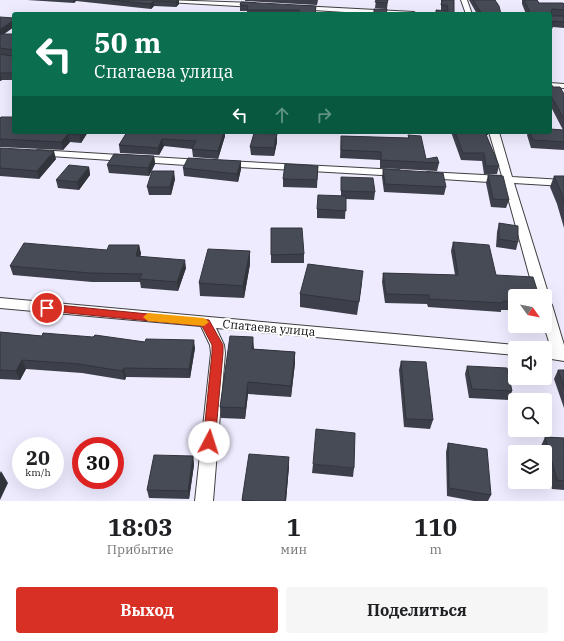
<!DOCTYPE html>
<html lang="ru">
<meta charset="utf-8">
<style>
body{margin:0;font-family:"IBM Plex Serif",serif;background:#f6f6f6;color:#202124;height:100vh;display:flex;flex-direction:column;font-size:15px;white-space:nowrap}
*{box-sizing:border-box;margin:0}
p{font-size:13px;color:#757577}
.icon{flex:none;width:22px;height:22px;fill:none;stroke:currentColor;stroke-width:2;stroke-linecap:round;stroke-linejoin:round}
.map{position:relative;height:501px;overflow:hidden}
.sheet{display:flex;flex-direction:column;background:#fff;flex:1}
.sheet>*{flex:none}
.banner{position:absolute;left:12px;top:12px;width:540px;height:122px;border-radius:4px;box-shadow:0 4px 16px #0002;background:#0b6e4f;color:#fff;overflow:hidden}
.needle{width:26px;rotate:123deg}
.tools{position:absolute;left:508px;top:289px;display:grid;gap:8px}
.tools a{display:grid;place-items:center;width:44px;height:44px;border-radius:4px;background:#fff;box-shadow:0 4px 16px #0002;font-size:20px}
.speed{position:absolute;left:12px;top:437px;display:flex;gap:8px;font-size:20px;font-weight:700;text-align:center}
.speed>*{display:grid;place-content:center;width:52px;height:52px;border-radius:50%;background:#fff;box-shadow:0 4px 16px #0002;line-height:1}
.speed small{font-size:10px;font-weight:400}
.speed .limit{border:6px solid #d22;background:#fff;color:#111}
.pin{position:absolute;display:grid;place-items:center;width:34px;height:34px;color:#fff;margin:-17px;border:2px solid #fff;border-radius:50%;box-shadow:0 1px 4px #0007}
.me{position:absolute;width:44px;margin:-22px;rotate:5deg;stroke-linejoin:round;filter:drop-shadow(0 0 3px #0008)}
.turn{display:flex;align-items:center;gap:14px;height:84px;padding:0 16px;font-size:18px}
.turn .icon{width:52px;height:52px;stroke-width:2.5}
.turn b{display:block;font-size:28px;line-height:34px}
.lanes{display:flex;align-items:center;height:38px;padding:0 16px;background:#0003;justify-content:center;gap:20px;direction:ltr}
.lanes .off{opacity:.35}
.eta{display:flex;justify-content:space-evenly;align-items:center;height:68px;text-align:center}
.eta b{font-size:24px;font-weight:800;line-height:28px}
.cta{display:flex;gap:8px;margin-top:auto;padding:8px 16px}
.cta a{flex:1;height:46px;border-radius:4px;background:#d93025;color:#fff;font-size:16px;font-weight:800;line-height:46px;text-align:center}
.cta a+a{background:#f6f6f6;color:#202124}
.map>svg:first-child{display:block}
.lines{fill:none;stroke-linecap:round;stroke-linejoin:round}
.minor-casing{stroke:#3f3f3f;stroke-width:2}
.minor{fill:#fff;fill-rule:evenodd}
.wall{fill:#3d404a}
.shaded-wall{fill:#32343c}
.building{fill:#474b56;stroke:#32343c}
.route{fill:#d93025;stroke:#8d1f18}
.slow{fill:#f59e0b}
.labels{text-anchor:middle;stroke-width:4;stroke-linejoin:round;paint-order:stroke}
.street-label{font-size:12px;fill:#0c0c0c;stroke:#fff}
</style>
<div class="map">
<svg width="564" height="501" viewBox="0 0 564 501">
<rect width="100%" height="100%" fill="#eeebff"/>
<g class="lines">
<g class="minor-casing">
<path id="minor" d="M164,0L255,3L258,5L255,7L167,2Z
M461,0H467L472,14H466Z
M300,6L414,12L417,14H376L298,9V7Z
M550,83L564,84V88L550,87Z
M489,132H499L512,177L564,180V186L514,183L549,296L547,299L545,300V296H535L504,183L427,178L422,175L427,172L502,176Z
M38,150L201,160L206,163L201,166L35,155L33,153L35,151Z
M226,161L399,170L404,173L399,176L222,166L221,164L222,162Z
M0,298L515,345L521,348H515V355L216,328L224,345L225,353L213,501H195L211,353L210,345L201,326L0,308Z
M545,300L550,302L552,305L564,345V361L545,358V348H543H551L544,326Z"/>
</g>
<use href="#minor" class="minor"/>
</g>
<path class="wall" d="M27,0H179V4L176,7L154,6L151,9L76,1L74,3Z
M245,0H318L317,5L245,1Z
M376,0H388L387,9L375,8Z
M441,0H454V14H435L436,10L441,11Z
M469,0H495L501,14H477Z
M522,0H537L539,3L564,4V28L553,27L552,29H550V14H526L522,4Z
M240,5L316,6V14H247V11H240Z
M0,17L4,34H14V80H2L0,81Z
M550,82L553,87L564,94V150L531,148L527,135L528,132H550L563,130L550,105Z
M0,118L88,132L81,143L70,142L63,150L0,147Z
M127,132H225V136L218,159L193,157L192,149L164,146L159,155L120,153L119,145Z
M451,132H489L488,135H486L499,166L497,174H484L482,161L461,160Z
M277,134V142L274,156L251,155L250,147Z
M408,135L426,159L439,163L437,171L380,168V160L340,158L341,136L408,138Z
M0,148L56,159L39,179L0,176Z
M154,156L155,164L149,176L109,173L107,165Z
M241,161V169L238,182L184,176L183,168Z
M318,166L317,188L283,187V179Z
M89,167L90,175L79,190L58,188L56,180Z
M383,169L446,187L444,195L384,192L382,177Z
M488,175L509,200L506,208L491,207L486,183Z
M554,176H564V228L557,204L550,187Z
M341,177L375,192L374,200L346,199L345,219L317,218V209L341,196Z
M175,179L171,195H149L147,187Z
M499,223L518,242L516,250L496,247L497,232Z
M271,228L304,254V263H271Z
M453,242L496,275L515,296V310H501V312L428,307L427,304L385,303L382,282L383,273L455,275L451,251Z
M139,245L141,254L140,256L186,268L178,291L141,288L140,282H92L13,275L10,266Z
M250,251V264L244,298L200,296L199,283Z
M362,283L357,315L300,307V294Z
M0,332L42,336L145,342L195,348L190,378L126,377L125,380L82,373L26,369L20,380L0,379Z
M254,349L295,352V363L291,397L248,394L245,419L221,418L220,407Z
M401,361L433,420L430,429L404,427L399,370Z
M467,366L512,391L509,400L469,398L465,374Z
M558,370H564V408L554,379Z
M545,437L564,438V490L552,489L545,461V452H543L541,446Z
M448,443L491,495L488,501H474L447,496L446,452Z
M193,456L194,465L189,499L149,498L147,490Z
M313,464L354,468L353,477L312,473Z
M289,466L286,501H242V500Z"/>
<path class="shaded-wall" d="M73,0H76V1L74,3Z
M178,0H179V4L176,7V2Z
M154,1V6L151,9L150,4Z
M14,20V27L0,37V29Z
M0,74L2,80L0,81Z
M81,132H88L81,143L79,135Z
M224,132H225V136L218,159V151Z
M68,134L70,142L63,150L61,142Z
M277,134V142L274,156V148Z
M162,139L164,146L159,155L158,148Z
M54,151L56,159L39,179L37,171Z
M154,156L155,164L149,176L148,168Z
M241,161V169L238,182L237,174Z
M89,167L90,175L79,190L77,182Z
M174,171L175,179L171,195L170,187Z
M139,245L141,254L138,264L136,256Z
M250,251V264L244,298L243,286Z
M185,260L186,268L178,291L177,282Z
M253,337L254,348L252,360V349Z
M194,340L195,348L190,378L189,369Z
M295,352V363L291,397V386Z
M22,360L26,369L20,380L16,371Z
M124,368L126,377L125,380L122,371Z
M248,382V394L245,419V408Z
M193,456L194,465L189,499L188,491Z
M289,457V466L286,501H285Z
M1,471L8,483L0,500V473Z"/>
<path class="building" d="M111,0H178L176,2L154,1L150,4Z
M376,0H388L387,3L375,2Z
M442,0H454V14H437L436,10L448,11L447,5H441Z
M473,0H495L499,6L501,14H482Z
M524,0H537L539,3H563L564,4V10L552,9L551,16H564V22L553,21L554,23L550,22V14H531Z
M241,2L316,6L315,14L299,13V10H247L248,6L240,5Z
M374,9H387L386,14H374Z
M0,17L14,18V20L0,29Z
M0,34H14V73H0V54L12,56L14,50L0,48Z
M550,82L553,87H560L564,94V119L550,94Z
M1,117H14V132H81L79,135L68,134L61,142L0,139V118Z
M550,129L564,130V142L533,140L530,132H550Z
M127,132H224L218,151L192,149L196,141L162,139L158,148L119,145Z
M455,132H485L499,166H486L484,153H463Z
M254,133L277,134L274,148L250,147Z
M408,135L421,136L426,159L437,157L439,163L381,160V152L341,150V136L409,138Z
M0,148L54,151L37,171L0,168Z
M114,154L154,156L148,168L107,165Z
M188,158L241,161L237,174L183,168Z
M285,164L318,166L317,180L283,179Z
M69,165L89,167L77,182L56,180Z
M383,169L443,173L446,187L385,184Z
M152,171H174L170,187H147Z
M488,175L503,176L509,200L493,199Z
M554,176H564V203L561,192Z
M341,177L373,178L375,192L341,191Z
M318,195L346,196V211L317,209Z
M499,223L518,226V242L499,239Z
M271,228H302L304,254L271,255Z
M453,242L489,245L496,275L533,277L539,296H515V302L503,301V303L429,299V295L386,294L383,273L458,275Z
M24,243L107,250L109,245H139L136,256L185,260L177,282L139,279L142,274L90,273L10,266Z
M208,249L250,251L243,286L199,283Z
M308,264L363,271L359,302L300,294Z
M0,332L42,336L43,333L93,337L95,335L145,342L146,339L194,340L189,369L124,368L122,371L79,364L22,360L16,371L0,370Z
M230,336L253,337L252,349L295,352L291,386L248,382L245,408L220,407Z
M401,361L426,362L433,420L406,419Z
M467,366L507,368L512,391L472,389Z
M558,370H564V387Z
M316,429L355,433L354,468L313,464Z
M545,437L564,438V481L557,480Z
M448,443L487,449L491,495L449,488Z
M249,454L289,457L285,501H257L242,500Z
M154,455L193,456L188,491L147,490Z"/>
<path class="route" d="M47,304L209,320L223,345V353L215,442L214,446L209,447L205,446L203,442L212,353V345L202,326L47,311L42,308Z"/>
<path class="slow" d="M148,313L204,318L209,322L204,326L148,321L143,317Z"/>
<g class="labels">
<g class="street-label">
<text transform="translate(269 328) rotate(5)" y="4">Спатаева улица</text>
</g>
</g>
</svg>
<div class="tools">
<a><svg class="needle" viewBox="-14 -14 28 28"><path d="M0-13l5 13h-10z" fill="#e53935"/><path d="M0 13l5-13h-10z" fill="#757577"/></svg></a>
<a><svg class="icon" aria-label="sound" viewBox="0 0 24 24"><path d="M4 9h4l5-4v14l-5-4H4zM17 9q2 3 0 6"/></svg></a>
<a><svg class="icon" aria-label="search" viewBox="0 0 24 24"><circle cx="10" cy="10" r="6"/><path d="M15 15l6 6"/></svg></a>
<a><svg class="icon" aria-label="layers" viewBox="0 0 24 24"><path d="M12 4l9 5-9 5-9-5zM3 14l9 5 9-5"/></svg></a>
</div>
<div class="speed"><div>20<small>km/h</small></div><div class="limit">30</div></div>
<div class="pin" style="left:47px;top:308px;background:#d93025"><svg class="icon" aria-label="arrive" viewBox="0 0 24 24"><path d="M6 21V4h12l-3 4 3 4H6"/></svg></div>
<svg class="me" style="left:209px;top:442px" viewBox="-20 -20 40 40"><circle r="19" fill="#fff"/><path d="M0-13L10 11 0 6-10 11z" fill="#d93025"/></svg>
<div class="banner">
<div class="turn"><svg class="icon" aria-label="left" viewBox="0 0 24 24"><path d="M17 20v-9H6M10 6l-5 5 5 5"/></svg><div><b>50 m</b>Спатаева улица</div></div>
<div class="lanes"><svg class="icon" aria-label="left" viewBox="0 0 24 24"><path d="M17 20v-9H6M10 6l-5 5 5 5"/></svg><svg class="icon off" aria-label="ahead" viewBox="0 0 24 24"><path d="M12 20V5M6 11l6-6 6 6"/></svg><svg class="icon off" aria-label="right" viewBox="0 0 24 24"><path d="M7 20v-9h11M14 6l5 5-5 5"/></svg></div>
</div>
</div>
<section class="sheet">
<div class="eta">
<div><b>18:03</b><p>Прибытие</p></div>
<div><b>1</b><p>мин</p></div>
<div><b>110</b><p>m</p></div>
</div>
<div class="cta"><a>Выход</a><a>Поделиться</a></div>
</section>
